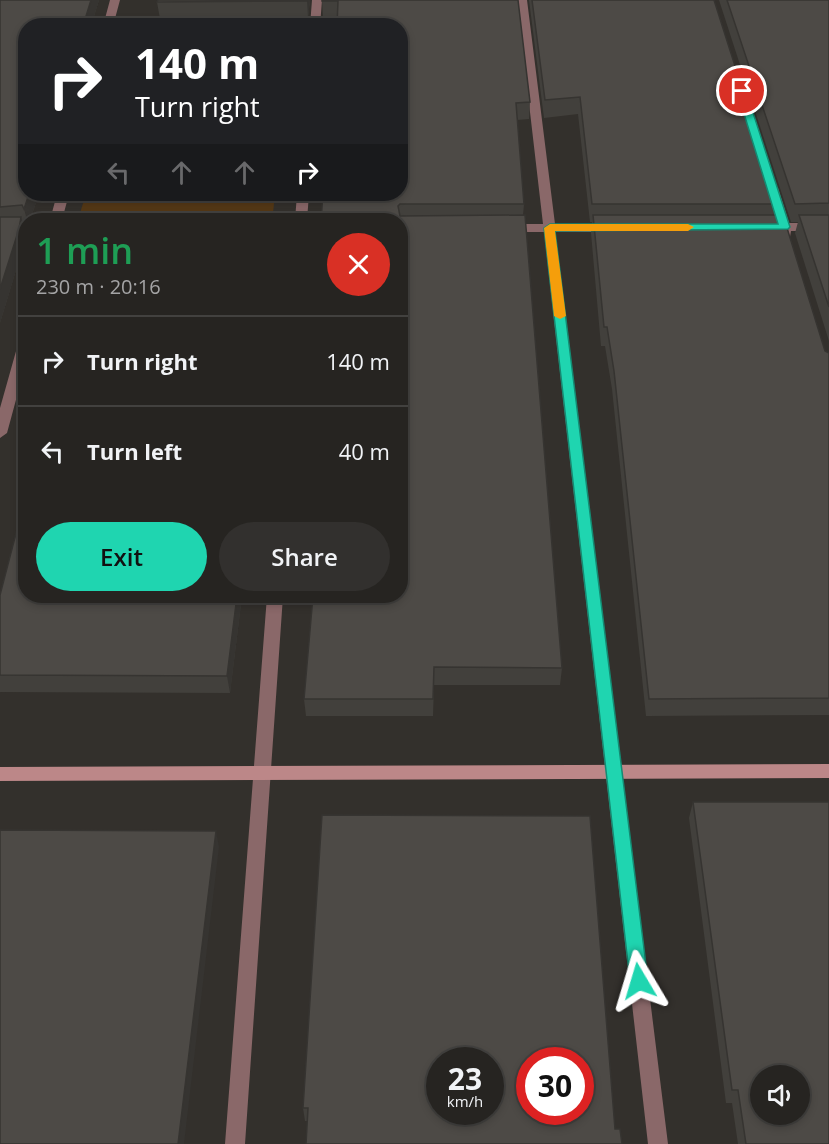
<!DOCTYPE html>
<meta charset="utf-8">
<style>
body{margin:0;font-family:"Open Sans",sans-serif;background:#32302e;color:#f1f3f6;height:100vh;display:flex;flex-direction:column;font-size:22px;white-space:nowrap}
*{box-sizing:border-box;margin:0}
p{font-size:20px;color:#a4a4a5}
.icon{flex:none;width:33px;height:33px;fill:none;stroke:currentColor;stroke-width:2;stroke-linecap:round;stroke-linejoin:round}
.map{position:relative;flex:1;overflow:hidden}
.side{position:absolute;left:18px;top:213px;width:390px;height:390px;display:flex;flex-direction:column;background:#262421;border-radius:24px;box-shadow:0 3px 9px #0003,0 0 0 2px #42413f}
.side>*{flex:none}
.top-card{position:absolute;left:18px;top:18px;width:390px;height:183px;border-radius:24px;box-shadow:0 3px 9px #0003,0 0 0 2px #42413f;background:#202124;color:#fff;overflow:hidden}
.controls{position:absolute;left:750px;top:1065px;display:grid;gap:12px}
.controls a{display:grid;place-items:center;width:60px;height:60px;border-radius:50%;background:#262421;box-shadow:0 3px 9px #0003,0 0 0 2px #42413f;font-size:30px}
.speed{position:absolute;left:426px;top:1047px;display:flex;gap:12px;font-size:30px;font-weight:700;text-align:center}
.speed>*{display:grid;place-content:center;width:78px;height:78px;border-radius:50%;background:#262421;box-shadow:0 3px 9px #0003,0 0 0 2px #42413f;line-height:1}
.speed small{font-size:15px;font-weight:400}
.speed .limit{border:9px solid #d22;background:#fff;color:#111}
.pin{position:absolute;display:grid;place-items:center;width:51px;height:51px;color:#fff;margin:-26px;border:3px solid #fff;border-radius:50%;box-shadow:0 2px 6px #0007}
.me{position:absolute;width:66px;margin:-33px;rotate:353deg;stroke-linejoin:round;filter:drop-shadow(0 0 4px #0008)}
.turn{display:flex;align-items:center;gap:21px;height:126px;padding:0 18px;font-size:27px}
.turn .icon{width:78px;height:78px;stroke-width:2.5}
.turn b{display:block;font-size:42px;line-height:51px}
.lanes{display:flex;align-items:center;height:57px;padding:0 18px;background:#0003;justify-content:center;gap:30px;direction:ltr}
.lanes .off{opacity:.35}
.round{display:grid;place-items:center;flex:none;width:63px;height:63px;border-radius:32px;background:#32302e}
.headline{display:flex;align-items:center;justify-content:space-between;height:102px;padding:0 18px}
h1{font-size:36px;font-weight:600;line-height:45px;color:#1e9e55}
.cta{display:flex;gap:12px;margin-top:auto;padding:12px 18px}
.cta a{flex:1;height:69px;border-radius:36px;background:#1fd5b0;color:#111;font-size:24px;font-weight:600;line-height:69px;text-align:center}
.cta a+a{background:#32302e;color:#f1f3f6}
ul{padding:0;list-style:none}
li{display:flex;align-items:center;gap:18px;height:90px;padding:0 18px;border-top:2px solid #42413f}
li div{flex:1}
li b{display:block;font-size:22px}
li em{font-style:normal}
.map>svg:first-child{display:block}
.green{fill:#553916}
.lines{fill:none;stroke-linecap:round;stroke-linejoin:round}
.street{fill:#8a6869;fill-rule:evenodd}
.secondary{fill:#bc8788;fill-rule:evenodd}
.wall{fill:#42403c}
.shaded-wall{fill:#363431}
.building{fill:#4d4a46;stroke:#363431;stroke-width:1.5;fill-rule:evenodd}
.route{fill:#1fd5b0;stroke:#148a72;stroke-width:1.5}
.slow{fill:#f59e0b}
</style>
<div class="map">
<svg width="829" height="1144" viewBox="0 0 829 1144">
<rect width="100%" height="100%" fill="#33302c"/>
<path class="green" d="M86,194H275L273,213H80Z"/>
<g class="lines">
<path class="street" d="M110,0H120L113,26H103Z
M312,0H322L320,26H310Z
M517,0H527L555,224H610L616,228L610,232H555L668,1144H648L544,232H505L499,228L505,224H543Z
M772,185L778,188L789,223H829V231H791L790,237H782L779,231L762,230V224L777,223L766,188Z
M57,194H69L62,220H50Z
M297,194H309L307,220H295Z
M0,225H26V233H0Z
M26,333V363L7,433L0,438V408L20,337Z
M267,596H283L245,1144H225Z"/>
<path class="secondary" d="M829,764V778L0,781V767Z"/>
</g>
<path class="wall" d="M0,0H99L91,26H26V194H39L30,220H26V223H22L25,235L23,247L0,323Z
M310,0L308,18L160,19L157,2Z
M322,0H518L530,102L529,119L517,120L524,204L523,215L562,668L560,685H434L433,716H306L304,699L400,596L337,18H323Z
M529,0H714L779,204L776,215L825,351L829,353V715L646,716L612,389L605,346H601L591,233L592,222H590L578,114L544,118Z
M719,0H829V341L795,233L798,222H791Z
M0,595L242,596L230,693L0,692Z
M693,802L829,1144H738L732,1103H726L689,818Z
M322,815L308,1121H305L303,1108Z"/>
<path class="shaded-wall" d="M91,0H99L91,26H83Z
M307,0H310L308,18Z
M29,194H39L30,220H27L24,209Z
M21,217L25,235L23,247L0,323V289Z
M237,596H242L230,693L227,676Z
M216,831L219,847L184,1144H178Z"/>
<path class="building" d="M0,0H91L83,26H26V194H29L24,209L22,205L0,207Z
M158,0H307V1L157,2Z
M322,0H518L530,102L516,103L524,204H400L398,206L400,216L525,215L562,668L434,667L433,699H304L313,596H400V220H321L323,194H400V26H337L338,1H322Z
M532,0H714L779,204H592L580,97L545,100Z
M727,0H829V203L795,204Z
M593,215H783L825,351L829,353V698L649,699L614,371L607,327H604Z
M799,215H829V307Z
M0,217H21L19,229L0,289Z
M26,495V596H237L227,676L0,675V595Z
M693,802H829V1144H746L738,1090H732ZM760,1076H800V1114H760Z
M322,815L590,816L615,1129H620L622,1144H306L308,1108H303ZM440,1060H490V1112H440ZM530,1060H580V1112H530Z
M0,830L216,831L178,1144H0Z"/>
<path class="route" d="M742,88L746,91L790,227L788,229L555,231L648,981L645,987L639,989L633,987L630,981L544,228L550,224H778L737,91Z"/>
<path class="slow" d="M550,224H688L694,227L688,231H555L566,316L560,319L554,316L544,228Z"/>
</svg>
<div class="controls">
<a><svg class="icon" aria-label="sound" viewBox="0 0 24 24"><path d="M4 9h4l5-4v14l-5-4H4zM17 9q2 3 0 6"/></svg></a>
</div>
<div class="speed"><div>23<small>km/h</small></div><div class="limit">30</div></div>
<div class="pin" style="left:742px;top:91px;background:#d93025"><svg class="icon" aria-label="arrive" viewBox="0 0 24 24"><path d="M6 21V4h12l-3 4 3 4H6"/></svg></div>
<svg class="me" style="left:639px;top:981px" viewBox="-20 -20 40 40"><path d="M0-17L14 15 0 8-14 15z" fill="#1fd5b0" stroke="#fff" stroke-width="4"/></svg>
<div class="top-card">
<div class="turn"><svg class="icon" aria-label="right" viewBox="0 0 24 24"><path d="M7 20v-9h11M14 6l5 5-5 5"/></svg><div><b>140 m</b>Turn right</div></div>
<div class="lanes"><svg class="icon off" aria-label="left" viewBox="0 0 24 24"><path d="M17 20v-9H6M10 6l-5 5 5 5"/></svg><svg class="icon off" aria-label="ahead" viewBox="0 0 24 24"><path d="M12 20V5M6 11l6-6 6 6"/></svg><svg class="icon off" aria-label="ahead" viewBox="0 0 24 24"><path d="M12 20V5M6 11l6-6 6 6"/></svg><svg class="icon" aria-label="right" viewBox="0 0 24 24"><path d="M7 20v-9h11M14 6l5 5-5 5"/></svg></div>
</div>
<section class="side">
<div class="headline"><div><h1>1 min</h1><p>230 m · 20:16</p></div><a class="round" style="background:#d93025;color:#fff"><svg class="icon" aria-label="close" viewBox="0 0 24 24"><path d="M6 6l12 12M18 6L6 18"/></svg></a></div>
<ul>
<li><svg class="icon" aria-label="right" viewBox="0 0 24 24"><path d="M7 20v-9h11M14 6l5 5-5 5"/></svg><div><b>Turn right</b></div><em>140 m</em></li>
<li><svg class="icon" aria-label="left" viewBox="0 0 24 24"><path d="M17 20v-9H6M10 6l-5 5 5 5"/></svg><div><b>Turn left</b></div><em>40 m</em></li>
</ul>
<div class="cta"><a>Exit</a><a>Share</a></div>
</section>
</div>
